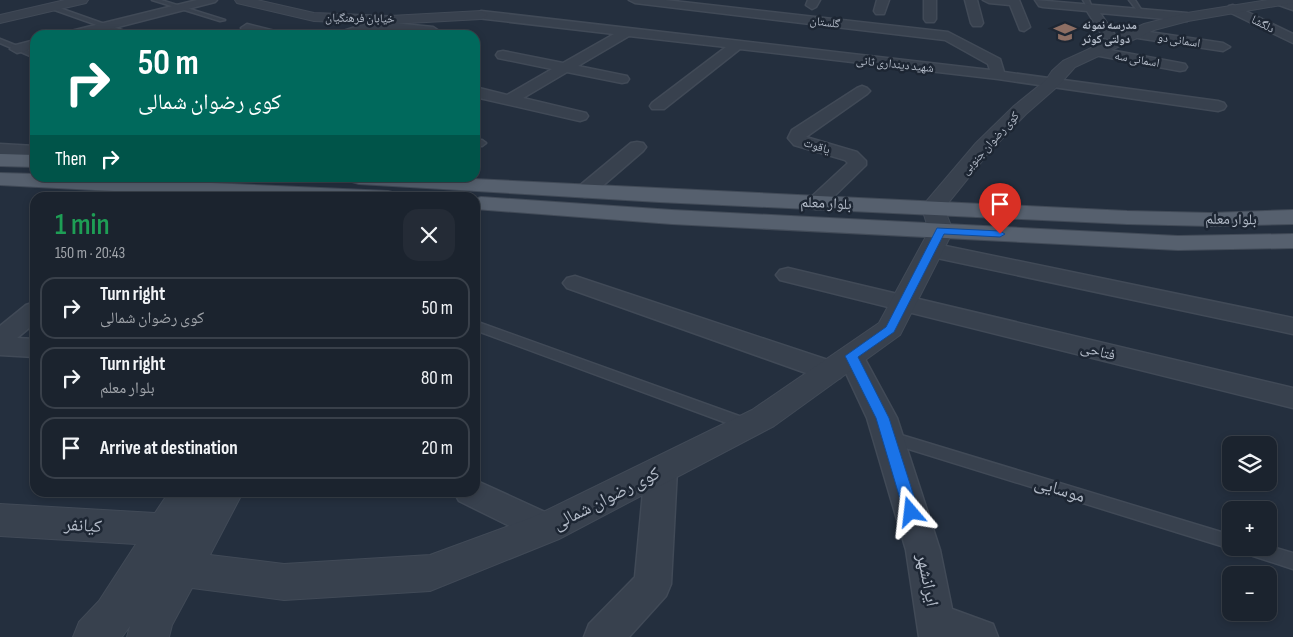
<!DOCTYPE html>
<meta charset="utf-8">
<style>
body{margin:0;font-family:"Sofia Sans Condensed","Noto Naskh Arabic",sans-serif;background:#242b36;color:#f1f3f6;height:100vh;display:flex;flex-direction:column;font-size:19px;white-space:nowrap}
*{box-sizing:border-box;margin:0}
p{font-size:16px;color:#a0a4aa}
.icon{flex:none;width:28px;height:28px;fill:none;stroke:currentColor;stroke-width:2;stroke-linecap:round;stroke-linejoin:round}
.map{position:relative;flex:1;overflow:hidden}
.drawer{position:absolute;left:30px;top:192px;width:450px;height:305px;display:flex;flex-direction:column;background:#1b232e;border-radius:15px;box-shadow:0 2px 8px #0003,0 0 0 1px #39404a}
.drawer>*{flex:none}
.top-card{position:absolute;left:30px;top:30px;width:450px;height:152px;border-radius:15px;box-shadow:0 2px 8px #0003,0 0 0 1px #39404a;background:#00695c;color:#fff;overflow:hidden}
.fabs{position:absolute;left:1222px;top:436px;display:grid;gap:10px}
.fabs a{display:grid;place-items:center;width:55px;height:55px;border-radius:10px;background:#1b232e;box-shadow:0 2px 8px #0003,0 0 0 1px #39404a;font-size:25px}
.pin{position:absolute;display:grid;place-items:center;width:42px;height:42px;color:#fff;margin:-51px -21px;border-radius:50% 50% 50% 0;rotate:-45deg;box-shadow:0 0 5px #0007}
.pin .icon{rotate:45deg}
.me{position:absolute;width:55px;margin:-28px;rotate:343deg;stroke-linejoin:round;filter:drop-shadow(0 0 4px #0008)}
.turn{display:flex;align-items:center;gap:18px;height:105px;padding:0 25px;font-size:22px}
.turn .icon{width:65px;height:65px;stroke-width:2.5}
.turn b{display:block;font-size:35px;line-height:42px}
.then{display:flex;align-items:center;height:48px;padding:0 25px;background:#0003;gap:10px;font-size:19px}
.round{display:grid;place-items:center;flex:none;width:52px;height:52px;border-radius:15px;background:#242b36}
.summary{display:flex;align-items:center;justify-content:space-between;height:85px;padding:0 25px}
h1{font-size:30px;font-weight:600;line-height:38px;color:#1e9e55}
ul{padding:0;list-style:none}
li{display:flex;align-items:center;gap:15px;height:62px;margin:0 10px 8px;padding:0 15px;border:2px solid #39404a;border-radius:15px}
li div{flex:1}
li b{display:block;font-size:19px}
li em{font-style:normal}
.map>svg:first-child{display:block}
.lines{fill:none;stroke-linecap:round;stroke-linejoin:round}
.service-casing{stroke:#414a57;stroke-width:3}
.minor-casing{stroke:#414a57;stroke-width:3}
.tertiary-casing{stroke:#414a57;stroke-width:2}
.primary-casing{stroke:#414a57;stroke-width:2}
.service{fill:#38414e;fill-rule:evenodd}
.minor{fill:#38414e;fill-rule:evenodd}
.tertiary{fill:#38414e;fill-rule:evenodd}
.primary{fill:#56606e;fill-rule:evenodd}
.route{fill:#1a73e8;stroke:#114b97}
.labels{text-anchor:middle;stroke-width:5;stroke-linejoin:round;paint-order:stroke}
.far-street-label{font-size:12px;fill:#b4bcc9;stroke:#1d2633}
.far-poi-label{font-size:12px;font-weight:bold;fill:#b4bcc9;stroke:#1d2633;text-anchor:start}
.street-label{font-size:15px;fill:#b4bcc9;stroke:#1d2633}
.near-street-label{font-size:18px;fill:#b4bcc9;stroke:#1d2633}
</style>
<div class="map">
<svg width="1293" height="637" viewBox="0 0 1293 637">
<rect width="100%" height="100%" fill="#242f3e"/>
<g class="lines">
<g class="service-casing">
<path id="service" d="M152,0H161L225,20L220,21Z
M1083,0H1089L1093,10H1089Z
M1129,0H1135L1144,14H1140Z
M51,5L133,34L134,35H125L49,8Z
M0,39L35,53V58L0,43Z
M475,140H482L486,143L482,146H475Z
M475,321L753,421L755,425L753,429L748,430L743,429L475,330Z
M888,431L1231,535V548H1237L1231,549L883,441L880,437L883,433Z
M1269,546L1293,553V569L1244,553L1241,548H1269Z"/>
</g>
<g class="minor-casing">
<path id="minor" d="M197,0H217L215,2L87,35H66L67,32Z
M629,0H665L948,32L1000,59L1004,72L1218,101L1224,103L1226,106L1224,109L1218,111L998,79L740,49L664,109H652L650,106L652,103L726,47L629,36L578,66L627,76L629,79L627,82L622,83L567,72L523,98L586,113L588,116L586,119L580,121L475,97V87L507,95L552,69L498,58L496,55L498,52L503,51L563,63L614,34L477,18L475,15L481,11L990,70L988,64L945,40L635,3Z
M808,0H820L816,7L812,9L806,5Z
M877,0H889L884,14H876L874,11Z
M924,0H936V19L934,22H926L924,19Z
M965,0H977L983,23L981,26H973L971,23Z
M983,0H1019L1030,27L1024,31L1020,30L1010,5L989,3Z
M1035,0L1187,13L1193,17L1187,21L1100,13L1115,35L1109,39L1104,38L1087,11L1043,7L1039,6Z
M1276,0L1293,2V10L1276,4L1274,2Z
M1233,5L1293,34V43L1229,12L1227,9L1229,6Z
M390,16L396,20L393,23L433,27L439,31L433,35L376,29L358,35H339L340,32Z
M247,24L279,32L280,35H259L243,31L241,28Z
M1136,30L1223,43L1230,47L1223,51L1131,37L1130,34Z
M35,40V48L17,53L10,49L12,46Z
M1094,47L1180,63L1185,64L1187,67L1185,70L1180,71L1089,54L1087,51Z
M862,86L867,88L870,91L867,94L806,137L857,152L866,161V165L823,207L816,209L809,207L806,203L809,199L848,163L845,160L794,145L788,138L792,130L857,88Z
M637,142L643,143L646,147L643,151L592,195L585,197L578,195L575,191L578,187L631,143Z
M0,144L35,146V156L0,154Z
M931,243L1293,318V334L923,255L920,250L923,245Z
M788,268L1293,388V408L780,280L776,275L780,270Z
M575,276L840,364L844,371L840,378L830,380L820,378L567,288L563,283L567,278Z
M35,302V323L17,338L35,339V357L0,355V326L26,305Z
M851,347L860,350L897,418L940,550L952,609L993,624L998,637H919L906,550L867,418L838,356L842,350Z
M661,458L672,461L677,470L671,584L666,596L629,637H584L589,624L635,577L645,470L650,461Z
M475,480L558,518L563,528L558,538L546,542L534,538L459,501L454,492H475Z"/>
</g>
<g class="tertiary-casing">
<path id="tertiary" d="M65,0H88L86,3L0,23V15Z
M235,0H257L314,13L390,16L481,11L488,15L481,19L390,24L314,21L237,3Z
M1268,0H1293V3L1188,21L1154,30L1075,67L1058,86L1026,114L990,151L944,208L953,231L900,335L774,426L559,539L430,591L284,600L192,588L172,625L169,637H127L130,626L122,637H73L79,622L99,601L136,544L0,536V504L155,513L169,492H206L203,497L206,492H243L210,555L284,564L430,555L533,517L752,410L879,323L929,231L922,208L925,203L976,143L1014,106L1046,80L1052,71L1063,61L1144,24L1187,13Z"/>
</g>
<g class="primary-casing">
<path id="primary" d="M0,154L35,155V167L0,166Z
M0,173L35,174V178H99L388,191L396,193L399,198H246L0,185Z
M349,178H453L1127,211L1211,213L1293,210V224L1211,226L1127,224L659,202L359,184L352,182Z
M481,197L672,210L1178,236L1293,234V248L1178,250L672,224L475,209V199Z"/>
</g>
<use href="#service" class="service"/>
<use href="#minor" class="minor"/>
<use href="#tertiary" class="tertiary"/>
<use href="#primary" class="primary"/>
</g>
<path class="route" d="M937,228L1000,231L1005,234L1000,237L944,234L894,332L858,357L889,418L919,512L916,516L911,518L906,516L904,512L876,418L845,356L886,327Z"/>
<defs>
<g id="school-bare" transform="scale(1.725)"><path d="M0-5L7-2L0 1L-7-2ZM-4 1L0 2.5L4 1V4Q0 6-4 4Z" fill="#8d6e63" stroke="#1d2633" stroke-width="2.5" paint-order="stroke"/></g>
</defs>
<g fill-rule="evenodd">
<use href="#school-bare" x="1065" y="32"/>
</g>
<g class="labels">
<g class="far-street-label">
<text transform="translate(360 18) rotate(1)" y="4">خیابان فرهنگیان</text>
<text transform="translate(825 22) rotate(7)" y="4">گلستان</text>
<text transform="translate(1263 24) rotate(27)" y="4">دلگشا</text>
<text transform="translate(1179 40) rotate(9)" y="4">اسمانی دو</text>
<text transform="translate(1137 59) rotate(10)" y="4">اسمانی سه</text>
<text transform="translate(895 64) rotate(6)" y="4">شهید دینداری ثانی</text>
<text transform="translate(990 143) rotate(-48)" y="4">کوی رضوان جنوبی</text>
<text transform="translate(817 146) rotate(17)" y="4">یاقوت</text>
</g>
<g class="far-poi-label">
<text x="1082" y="29">مدرسه نمونه<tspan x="1082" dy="14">دولتی کوثر</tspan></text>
</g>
<g class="street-label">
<text transform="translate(826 203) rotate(3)" y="5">بلوار معلم</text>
<text transform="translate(1231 219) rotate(1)" y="5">بلوار معلم</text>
<text transform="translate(1098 351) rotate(14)" y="5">فتاحی</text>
</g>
<g class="near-street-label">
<text transform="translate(1060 489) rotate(17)" y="6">موسایی</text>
<text transform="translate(606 498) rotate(-27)" y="6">کوی رضوان شمالی</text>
<text transform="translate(83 525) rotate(4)" y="6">کیانفر</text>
<text transform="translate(928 580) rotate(79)" y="6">ایرانشهر</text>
</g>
</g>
</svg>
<div class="fabs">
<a><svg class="icon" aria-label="layers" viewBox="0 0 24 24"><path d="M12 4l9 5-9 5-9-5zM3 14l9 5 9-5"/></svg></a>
<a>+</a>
<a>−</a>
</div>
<div class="pin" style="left:1000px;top:234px;background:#d93025"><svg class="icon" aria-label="arrive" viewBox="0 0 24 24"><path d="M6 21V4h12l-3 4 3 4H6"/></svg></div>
<svg class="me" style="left:911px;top:512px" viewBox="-20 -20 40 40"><path d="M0-17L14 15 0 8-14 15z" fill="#1a73e8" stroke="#fff" stroke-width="4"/></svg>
<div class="top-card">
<div class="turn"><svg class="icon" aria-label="right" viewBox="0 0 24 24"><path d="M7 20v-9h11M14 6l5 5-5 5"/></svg><div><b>50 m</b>کوی رضوان شمالی</div></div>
<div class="then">Then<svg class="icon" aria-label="right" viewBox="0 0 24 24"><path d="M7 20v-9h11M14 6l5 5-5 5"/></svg></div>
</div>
<section class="drawer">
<div class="summary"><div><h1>1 min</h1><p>150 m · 20:43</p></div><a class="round"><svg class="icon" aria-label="close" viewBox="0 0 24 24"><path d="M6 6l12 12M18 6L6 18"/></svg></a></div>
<ul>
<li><svg class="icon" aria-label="right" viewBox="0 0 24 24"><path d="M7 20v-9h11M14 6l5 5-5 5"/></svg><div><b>Turn right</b><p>کوی رضوان شمالی</p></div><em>50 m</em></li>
<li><svg class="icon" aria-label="right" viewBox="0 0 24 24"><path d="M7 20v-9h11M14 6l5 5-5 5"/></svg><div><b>Turn right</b><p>بلوار معلم</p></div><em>80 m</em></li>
<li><svg class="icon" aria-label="arrive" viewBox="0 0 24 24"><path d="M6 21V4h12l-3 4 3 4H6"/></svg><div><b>Arrive at destination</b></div><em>20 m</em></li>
</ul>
</section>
</div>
